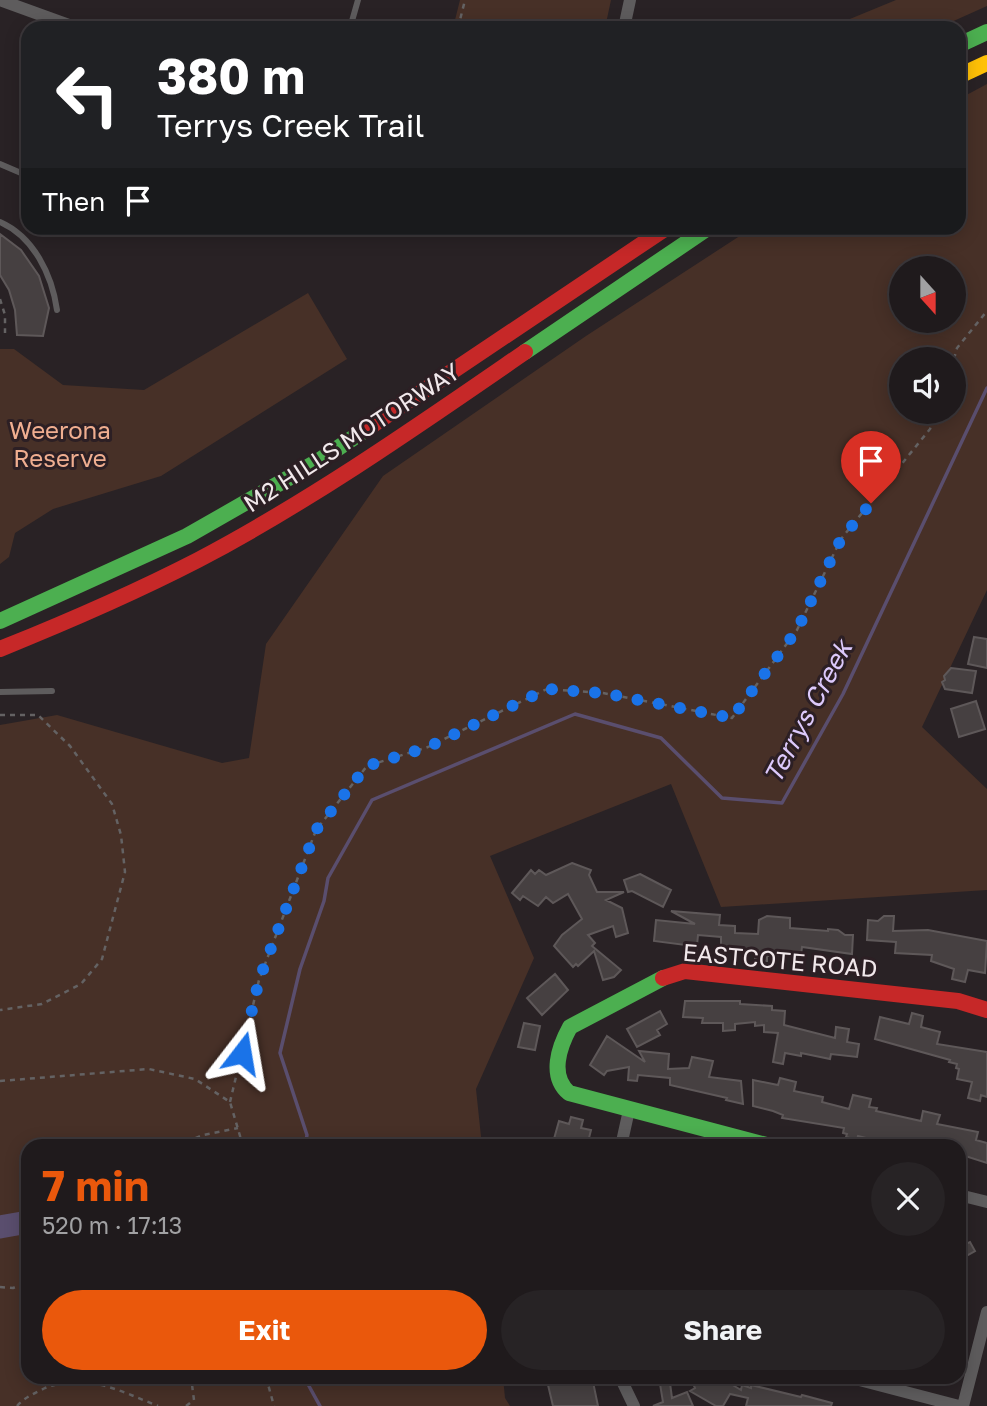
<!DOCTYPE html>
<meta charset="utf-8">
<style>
body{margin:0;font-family:"Golos Text",sans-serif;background:#272325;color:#f1f3f6;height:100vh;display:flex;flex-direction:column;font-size:26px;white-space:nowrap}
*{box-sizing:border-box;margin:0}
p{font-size:23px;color:#a1a1a3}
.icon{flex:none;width:38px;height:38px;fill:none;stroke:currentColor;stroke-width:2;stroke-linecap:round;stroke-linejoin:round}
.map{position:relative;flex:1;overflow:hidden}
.side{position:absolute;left:21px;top:1139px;width:945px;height:245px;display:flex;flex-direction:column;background:#1f1a1c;border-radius:21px;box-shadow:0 4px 18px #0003,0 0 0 2px #3c383b}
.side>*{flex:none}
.top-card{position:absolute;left:21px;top:21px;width:945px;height:214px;border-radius:21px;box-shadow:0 4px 18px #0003,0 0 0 2px #3c383b;background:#202124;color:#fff;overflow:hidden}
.needle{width:46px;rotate:159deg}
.buttons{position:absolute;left:889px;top:256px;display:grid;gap:14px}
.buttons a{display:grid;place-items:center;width:77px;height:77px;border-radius:50%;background:#1f1a1c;box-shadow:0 4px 18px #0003,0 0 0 2px #3c383b;font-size:35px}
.pin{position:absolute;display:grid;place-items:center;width:60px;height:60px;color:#fff;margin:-72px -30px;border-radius:50% 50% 50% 0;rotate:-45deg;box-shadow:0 0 7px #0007}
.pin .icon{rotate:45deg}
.me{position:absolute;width:77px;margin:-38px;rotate:14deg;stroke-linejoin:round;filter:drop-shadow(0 0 5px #0008)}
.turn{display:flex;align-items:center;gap:24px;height:147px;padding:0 21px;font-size:32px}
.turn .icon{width:91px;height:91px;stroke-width:2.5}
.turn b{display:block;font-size:49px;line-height:60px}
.then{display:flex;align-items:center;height:66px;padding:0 21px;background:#0003;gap:14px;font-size:26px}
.round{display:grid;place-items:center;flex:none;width:74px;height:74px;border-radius:37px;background:#272325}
.headline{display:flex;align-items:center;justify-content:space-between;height:119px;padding:0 21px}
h1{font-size:42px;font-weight:700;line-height:52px;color:#ea580c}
.cta{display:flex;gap:14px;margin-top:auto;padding:14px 21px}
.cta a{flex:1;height:80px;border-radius:42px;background:#ea580c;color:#fff;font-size:28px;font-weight:700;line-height:80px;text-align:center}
.cta a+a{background:#272325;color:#f1f3f6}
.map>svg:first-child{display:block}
.green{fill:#473027;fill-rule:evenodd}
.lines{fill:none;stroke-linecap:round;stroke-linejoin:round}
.stream{stroke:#5a4e6e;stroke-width:3.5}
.river{stroke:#5a4e6e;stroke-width:23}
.building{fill:#464041;stroke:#5e5859;stroke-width:2}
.path{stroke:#646263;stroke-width:2.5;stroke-dasharray:5 5;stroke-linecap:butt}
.lane{stroke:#5e5c5d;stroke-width:6}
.street{stroke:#5e5c5d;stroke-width:12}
.fast{stroke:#4caf50;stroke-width:16}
.slow{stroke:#ffc107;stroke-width:16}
.jam{stroke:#c62828;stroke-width:16}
.route{stroke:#1a73e8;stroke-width:12;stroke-dasharray:0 21.6}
.labels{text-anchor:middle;stroke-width:6;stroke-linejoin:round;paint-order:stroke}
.park-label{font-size:24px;fill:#f0ae90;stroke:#2c1f24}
.street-label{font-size:24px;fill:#f1e8eb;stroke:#2c1f24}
.water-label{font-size:26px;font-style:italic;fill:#dcc9fb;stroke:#2c1f24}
</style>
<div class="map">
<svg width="987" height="1406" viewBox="0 0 987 1406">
<rect width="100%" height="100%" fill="#292225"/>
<path class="green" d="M460,0H611L605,28H453Z
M896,0H987V6L938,28H932L930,19L909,28H828Z
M987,84V590L922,727L987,789V890L721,907L671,784L490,856L534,958L476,1089L482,1146H28V1377H503L505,1398L510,1406H0V725L57,715L222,763L249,758L266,644L383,476L586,336L752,228H959V99ZM901,268H954V320H901ZM901,359H954V411H901Z
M308,293L347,359L161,476L53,509L15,533L9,557L0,564V349H14L63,385L144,390Z"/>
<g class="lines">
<path class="stream" d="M305,1146L307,1135L280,1053L300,969L324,901L328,878L372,800L575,714L661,738L722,798L782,803L843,694L987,388
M304,1377L320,1406"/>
<path class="river" d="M0,1227L28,1222"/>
</g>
<path class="building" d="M0,234L21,250L39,276L49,308L43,336L17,335L15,310L9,290L0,275Z
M974,637L987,639V668L968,664Z
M951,668L976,671L972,693L945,689L942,682L945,680L944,676Z
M976,701L985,729L959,737L951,709Z
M572,863L591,870L589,875L597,892H624L606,900L622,908L628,933L616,937L613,926L588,935L595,943L592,946L621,970L614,977L603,980L594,951L578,966L576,964L573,967L554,946L562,935L582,919L568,894L553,903L546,897L538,906L523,896L520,900L512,893L531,870L535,874L539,870L546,875Z
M640,874L671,890L663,907L632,891L628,892L624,880Z
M671,911L720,915L719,925L735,926V933L758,934L759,920L767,916L790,918V928L828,931V929L838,930L845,935H853L852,954L802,947L801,955L767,956V961H755V951L721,949V937L698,935L696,956L685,955L686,945L654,941L656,920L695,924Z
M884,916H894L893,931L928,930L987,941L985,973L968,970L965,982L952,979L954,969L931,961L932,955L895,953L896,942L867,940L868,920L878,921Z
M555,974L568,990L542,1015L527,998Z
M685,1001H740V1004L772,1006V1010L785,1011L784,1025L835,1038L836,1027L849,1029L847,1042L859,1044L857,1057L831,1054L830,1059L801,1053V1056L785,1053L783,1064L773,1062L778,1033L764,1032V1025L755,1026V1022L735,1024V1030L723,1031V1023H702L703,1018L683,1017Z
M660,1011L667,1024L657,1030L660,1035L637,1047L627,1029Z
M912,1013L923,1016L921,1027L940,1032L937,1044L987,1052V1097L981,1095L980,1101L968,1098L972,1082L957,1079L959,1069L956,1068L957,1064L949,1062L950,1060L875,1039L880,1017L909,1024Z
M524,1023L540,1026L535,1050L518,1047Z
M607,1036L645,1062L639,1051L669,1054L668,1069L689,1068L692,1057L713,1061L709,1077L741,1081L743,1104L726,1100L727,1098L670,1085V1078L638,1075L637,1081L628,1080L629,1067L607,1071L604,1075L590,1065Z
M780,1078L796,1082L794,1091L823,1097L822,1102L849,1109L853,1095L871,1099L869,1107L877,1108L876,1111L921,1121L923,1111L940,1115L937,1124L978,1132L976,1140L987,1143V1163L959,1154V1146L890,1144L858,1136L857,1140L846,1137L847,1134L843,1133L844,1128L782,1118L783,1115L773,1111L753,1106V1080L778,1085Z
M571,1117L583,1120L581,1128L591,1130L587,1146H552L559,1121L569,1124Z
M959,1230L966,1244L970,1242L975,1251L959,1260Z
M580,1377H592L598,1406H553L548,1385Z
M690,1377H719L741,1390L742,1385L751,1388V1385L801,1397L802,1395L832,1403L831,1406H746L748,1398L730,1394L723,1406H716L690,1391L695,1388Z
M670,1383L672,1398L687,1392L693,1406H653L663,1402L660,1384Z"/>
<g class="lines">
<path class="path" d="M458,28L465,0
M0,299L5,315V333
M954,359L957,348L987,311
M0,715H38L70,746L112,804L121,835L125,872L102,959L81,984L42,1004L0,1010
M0,1081L149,1069L195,1079L230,1102L243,1146
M230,1102L259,980L316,830L367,766L428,747L547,689L603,693L732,718L797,630L841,539L930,429L936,411
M177,1146L203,1135L238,1128
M0,1287L13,1288L28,1282
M266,1377L274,1406
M17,1406C25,1397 35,1393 45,1388C86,1372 120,1391 158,1406
M186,1406L194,1400L191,1377"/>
<path class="lane" d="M350,28L358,0
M0,164L28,176
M0,222C34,237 52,275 57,310
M0,692L52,691"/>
<path class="street" d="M0,0L77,28
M624,28L630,0
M621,1146L629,1110
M959,1195L987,1202
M620,1377L634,1406
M848,1377L959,1406
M963,1406L987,1312"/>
<path class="fast" d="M959,45L987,32
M525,352L708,228
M0,621L187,536L320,460L368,428
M663,978L570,1027C559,1047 549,1076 569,1093L770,1146"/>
<path class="slow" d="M959,76L987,63"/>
<path class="jam" d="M368,428L666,228
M0,649C67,622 134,593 198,560C312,500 419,425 525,352
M663,978L685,971L958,1001L987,1010"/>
</g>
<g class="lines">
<path class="route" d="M242,1053L259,980L316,830L367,766L428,747L547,689L603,693L732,718L797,630L841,539L871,503"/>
</g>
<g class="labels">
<g class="park-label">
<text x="60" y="439">Weerona<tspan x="60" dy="28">Reserve</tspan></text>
</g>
<g class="street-label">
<text transform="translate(352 438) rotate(-33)" y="8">M2 HILLS MOTORWAY</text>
<text transform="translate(780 961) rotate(5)" y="8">EASTCOTE ROAD</text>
</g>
<g class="water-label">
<text transform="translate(808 712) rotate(-62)" y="9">Terrys Creek</text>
</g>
</g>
</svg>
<div class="buttons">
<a><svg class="needle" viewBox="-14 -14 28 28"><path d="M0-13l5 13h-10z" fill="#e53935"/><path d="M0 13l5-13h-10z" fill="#a1a1a3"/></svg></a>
<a><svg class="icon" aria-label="sound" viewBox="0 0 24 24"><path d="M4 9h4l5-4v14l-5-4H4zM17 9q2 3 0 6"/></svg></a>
</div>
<div class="pin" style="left:871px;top:503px;background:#d93025"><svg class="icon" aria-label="arrive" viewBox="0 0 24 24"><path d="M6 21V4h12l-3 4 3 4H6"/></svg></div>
<svg class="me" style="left:242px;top:1053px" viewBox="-20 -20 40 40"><path d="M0-17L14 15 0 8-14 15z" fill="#1a73e8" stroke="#fff" stroke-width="4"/></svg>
<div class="top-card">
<div class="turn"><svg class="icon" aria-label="left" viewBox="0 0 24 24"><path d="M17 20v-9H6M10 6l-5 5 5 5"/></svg><div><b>380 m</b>Terrys Creek Trail</div></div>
<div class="then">Then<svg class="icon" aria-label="arrive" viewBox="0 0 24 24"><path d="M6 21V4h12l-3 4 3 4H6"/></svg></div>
</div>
<section class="side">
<div class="headline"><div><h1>7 min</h1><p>520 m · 17:13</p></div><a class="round"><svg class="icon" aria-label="close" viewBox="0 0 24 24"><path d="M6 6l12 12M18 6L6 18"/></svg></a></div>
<div class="cta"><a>Exit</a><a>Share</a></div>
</section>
</div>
